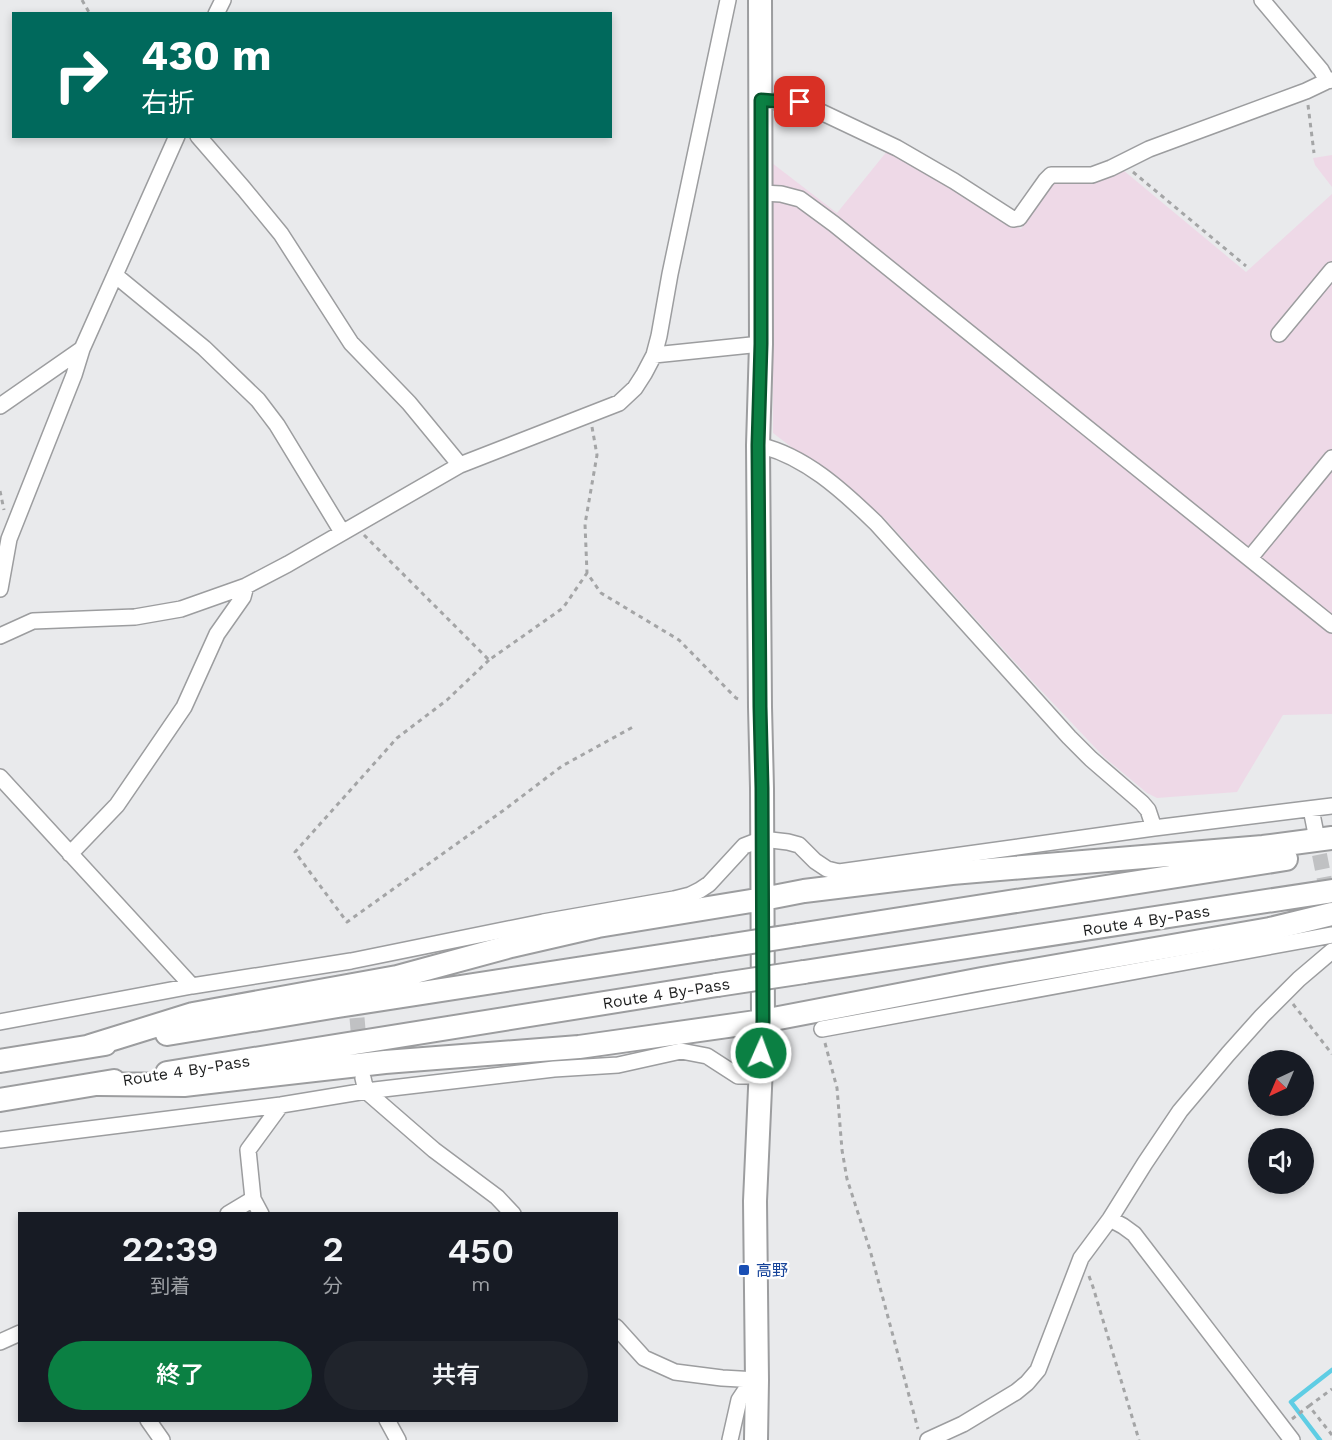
<!DOCTYPE html>
<html lang="ja">
<meta charset="utf-8">
<style>
body{margin:0;font-family:"Work Sans","Noto Sans JP",sans-serif;background:#20242c;color:#f1f3f6;height:100vh;display:flex;flex-direction:column;font-size:22px;white-space:nowrap}
*{box-sizing:border-box;margin:0}
p{font-size:20px;color:#9ea1a6}
.icon{flex:none;width:33px;height:33px;fill:none;stroke:currentColor;stroke-width:2;stroke-linecap:round;stroke-linejoin:round}
.map{position:relative;flex:1;overflow:hidden}
.panel{position:absolute;left:18px;top:1212px;width:600px;height:210px;display:flex;flex-direction:column;background:#171b24;border-radius:0px;box-shadow:0 3px 9px #0003}
.panel>*{flex:none}
.guide{position:absolute;left:12px;top:12px;width:600px;height:126px;border-radius:0px;box-shadow:0 3px 9px #0003;background:#00695c;color:#fff;overflow:hidden}
.needle{width:39px;rotate:224deg}
.tools{position:absolute;left:1248px;top:1050px;display:grid;gap:12px}
.tools a{display:grid;place-items:center;width:66px;height:66px;border-radius:50%;background:#171b24;box-shadow:0 3px 9px #0003;font-size:30px}
.pin{position:absolute;display:grid;place-items:center;width:51px;height:51px;color:#fff;margin:-26px;border-radius:12px;box-shadow:0 3px 9px #0006}
.me{position:absolute;width:66px;margin:-33px;rotate:2deg;stroke-linejoin:round;filter:drop-shadow(0 0 4px #0008)}
.turn{display:flex;align-items:center;gap:21px;height:126px;padding:0 30px;font-size:27px}
.turn .icon{width:78px;height:78px;stroke-width:2.5}
.turn b{display:block;font-size:42px;line-height:51px}
.eta{display:flex;justify-content:space-evenly;align-items:center;height:102px;text-align:center}
.eta b{font-size:36px;font-weight:600;line-height:42px}
.primary-button{display:flex;gap:12px;margin-top:auto;padding:12px 30px}
.primary-button a{flex:1;height:69px;border-radius:36px;background:#0b8043;color:#fff;font-size:24px;font-weight:600;line-height:69px;text-align:center}
.primary-button a+a{background:#20242c;color:#f1f3f6}
.map>svg:first-child{display:block}
.industrial{fill:#eed9e7}
.lines{fill:none;stroke-linecap:round;stroke-linejoin:round}
.stream{stroke:#5fcde4;stroke-width:4.5}
.minor-tunnel{stroke:#c0c1c3;stroke-width:15;stroke-dasharray:15 8;stroke-linecap:butt}
.minor-casing{stroke:#9c9d9f;stroke-width:18}
.highway-casing{stroke:#9c9d9f;stroke-width:26}
.path{stroke:#a4a5a6;stroke-width:3;stroke-dasharray:4.5 4.5;stroke-linecap:butt}
.minor{stroke:#fff;stroke-width:15}
.highway{stroke:#fff;stroke-width:22}
.highway-bridge-casing{stroke:#9c9d9f;stroke-width:26;stroke-linecap:butt}
.highway-bridge{stroke:#fff;stroke-width:22}
.route-casing{stroke:#07532c;stroke-width:15}
.route{stroke:#0b8043;stroke-width:10}
.transit-dot{fill:#1a4fb4;stroke:#fff;stroke-width:2}
.labels{text-anchor:middle;stroke-width:4.5;stroke-linejoin:round;paint-order:stroke}
.street-label{font-size:16px;fill:#1e1f1f;stroke:#fff}
.transit-label{font-size:16px;fill:#164399;stroke:#fff;text-anchor:start}
</style>
<div class="map">
<svg width="1332" height="1440" viewBox="0 0 1332 1440">
<rect width="100%" height="100%" fill="#e9eaec"/>
<path class="industrial" d="M888,150L1021,229L1052,183L1056,180L1090,182L1113,177L1123,170L1246,272L1332,194V714L1283,715L1237,792L1157,798L1147,793L1104,757L1033,682L884,518L773,433L772,163L837,213Z
M1332,155V187L1315,165L1313,158Z"/>
<g class="lines">
<path class="stream" d="M1320,1440L1291,1402L1332,1370"/>
<path class="minor-tunnel" d="M1315,832L1332,918
M355,995L360,1052"/>
<g class="minor-casing">
<path id="minor" d="M1262,0L1321,70L1327,81
M216,14L223,0
M761,100L786,103L800,102L897,148L954,181L1013,219L1019,218L1046,180L1051,175H1092L1111,168L1149,149L1306,91L1327,81L1332,80
M198,136L244,189L281,234L351,343L409,403L460,465
M761,193L781,194L800,199L834,224L1332,625
M115,275L204,348L258,400L277,425L342,532
M1279,334L1332,270
M654,355L761,344
M0,406L82,349
M758,445C804,455 843,491 876,523L1069,737L1091,759L1142,803L1148,810L1154,828
M1250,558L1332,458
M0,589L9,539L74,375L82,349L177,136
M0,636L33,621L135,617L181,609L246,586L288,564L460,465L619,403L635,388L644,374L654,355L659,336L670,274L728,0
M0,777L192,986
M1311,809L1315,829
M70,854L117,805L184,707L217,634L243,597L246,586
M0,1022L192,986L351,961L543,922L674,899L690,895L700,890L709,884L744,846L762,839L788,842L799,845L815,861L827,869L839,872L1154,828L1332,806
M822,1029L1332,935
M363,1078L366,1091L434,1150L497,1197L513,1214
M0,1140L281,1105L366,1091L554,1069L618,1065L681,1051L707,1056L738,1076H760
M228,1214L253,1199
M261,1214L253,1199L248,1150L281,1105
M1110,1219L1123,1226L1134,1234L1292,1440
M616,1327L644,1358L675,1372L722,1378L757,1380
M0,1342L20,1333
M148,1420L162,1440
M387,1420L398,1440
M730,1440L739,1400L745,1391L757,1380
M928,1440L963,1424L1016,1392L1027,1383L1038,1370L1081,1258L1110,1219L1145,1163L1180,1111L1228,1054L1262,1016L1299,979L1332,951"/>
</g>
<g class="highway-casing">
<path id="highway" d="M798,935L1286,859
M804,972L1332,891
M167,1034L338,1006L713,948
M90,1046L193,1014L397,977L511,946L598,926L763,899L804,891L952,873L1263,847L1332,838
M0,1061L105,1044
M167,1073L717,985
M100,1084L184,1085L385,1062L579,1047L763,1021L982,979L1270,929L1332,914
M0,1100L114,1081
M756,1440L757,1380L755,1201L763,1021L762,788L760,707L758,445L761,344L760,0"/>
</g>
<path class="path" d="M82,0L90,14
M1308,105L1314,153
M1133,172L1246,266
M592,427L597,455L585,524L587,573L601,593L679,640L736,698L741,700
M0,491L4,510
M364,535L489,660L563,608L587,573
M489,660L447,700L397,738L295,852L347,922L504,810L562,766L633,727
M1293,1004L1332,1054
M825,1043L837,1088L842,1150L847,1179L870,1250L918,1429
M1089,1276L1093,1287L1139,1440
M1309,1406L1332,1389
M1292,1419L1309,1406L1332,1435"/>
<use href="#minor" class="minor"/>
<use href="#highway" class="highway"/>
<g class="highway-bridge-casing">
<path id="highway-bridge" d="M713,948L798,935
M717,985L804,972"/>
</g>
<use href="#highway-bridge" class="highway-bridge"/>
</g>
<g class="lines">
<g class="route-casing">
<path id="route" d="M761,1053L763,1021L762,788L760,707L758,445L761,344V100L786,102H800"/>
</g>
<use href="#route" class="route"/>
</g>
<rect class="transit-dot" x="738" y="1264" width="12" height="12" rx="3"/>
<g class="labels">
<g class="street-label">
<text transform="translate(1146 920) rotate(-9)" y="6">Route 4 By-Pass</text>
<text transform="translate(666 993) rotate(-9)" y="6">Route 4 By-Pass</text>
<text transform="translate(186 1070) rotate(-9)" y="6">Route 4 By-Pass</text>
</g>
<g class="transit-label">
<text x="756" y="1276">高野</text>
</g>
</g>
</svg>
<div class="tools">
<a><svg class="needle" viewBox="-14 -14 28 28"><path d="M0-13l5 13h-10z" fill="#e53935"/><path d="M0 13l5-13h-10z" fill="#9ea1a6"/></svg></a>
<a><svg class="icon" aria-label="sound" viewBox="0 0 24 24"><path d="M4 9h4l5-4v14l-5-4H4zM17 9q2 3 0 6"/></svg></a>
</div>
<div class="pin" style="left:800px;top:102px;background:#d93025"><svg class="icon" aria-label="arrive" viewBox="0 0 24 24"><path d="M6 21V4h12l-3 4 3 4H6"/></svg></div>
<svg class="me" style="left:761px;top:1053px" viewBox="-20 -20 40 40"><circle r="17" fill="#0b8043" stroke="#fff" stroke-width="3"/><path d="M0-11L8 9 0 5-8 9z" fill="#fff"/></svg>
<div class="guide">
<div class="turn"><svg class="icon" aria-label="right" viewBox="0 0 24 24"><path d="M7 20v-9h11M14 6l5 5-5 5"/></svg><div><b>430 m</b>右折</div></div>
</div>
<section class="panel">
<div class="eta">
<div><b>22:39</b><p>到着</p></div>
<div><b>2</b><p>分</p></div>
<div><b>450</b><p>m</p></div>
</div>
<div class="primary-button"><a>終了</a><a>共有</a></div>
</section>
</div>
